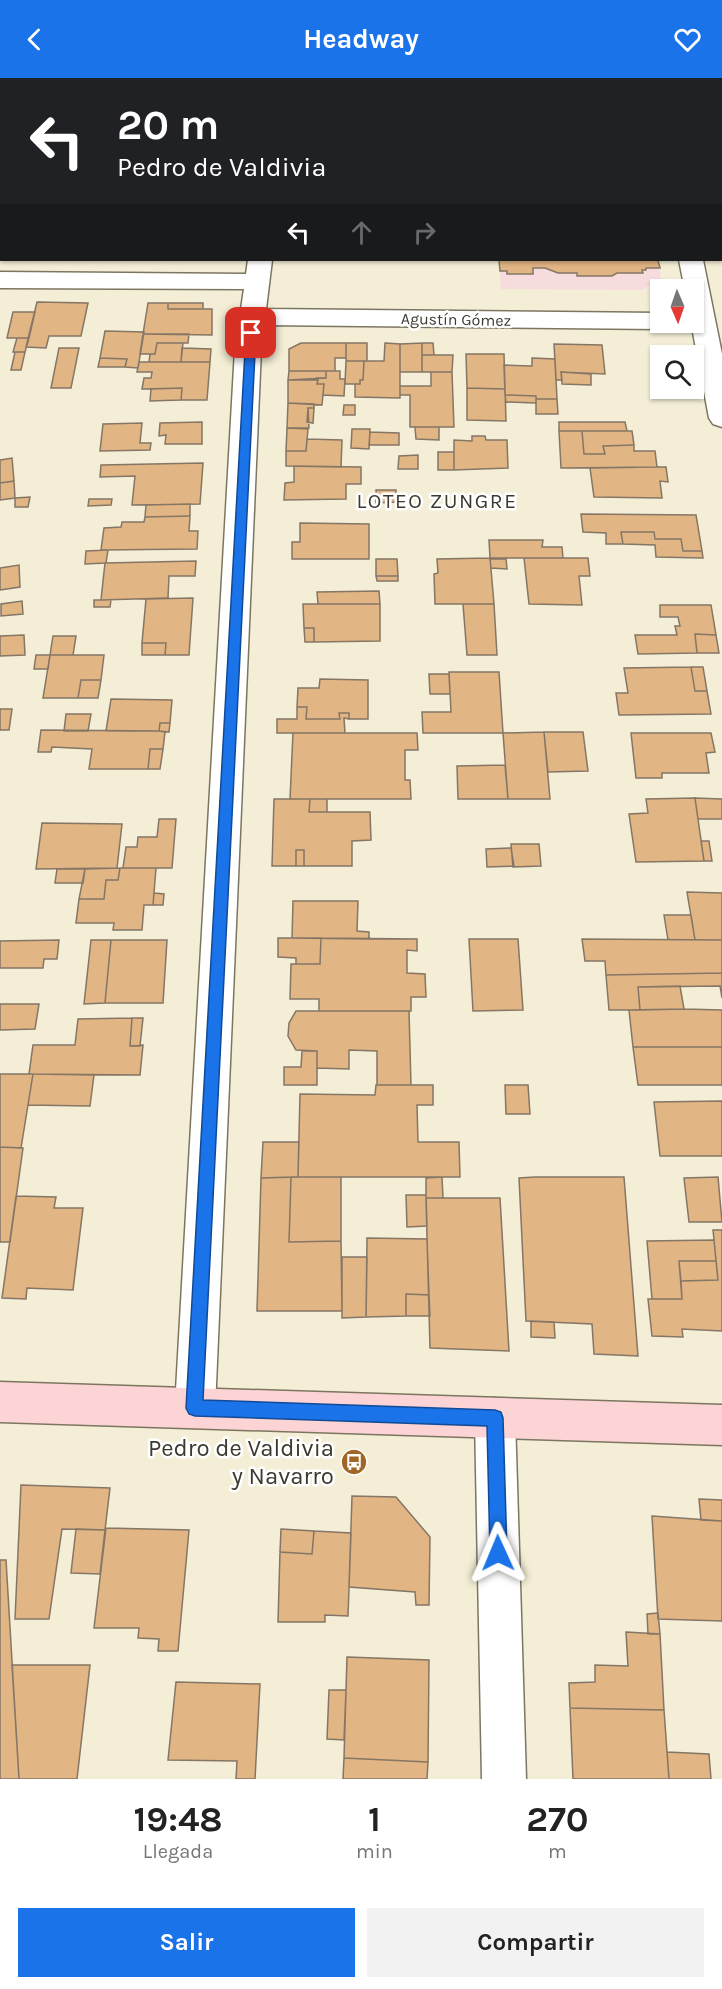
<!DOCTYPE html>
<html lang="es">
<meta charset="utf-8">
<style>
body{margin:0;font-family:Karla,sans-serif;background:#f2f2f2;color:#222;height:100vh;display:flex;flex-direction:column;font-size:22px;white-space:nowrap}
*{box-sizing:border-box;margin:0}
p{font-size:20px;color:#767676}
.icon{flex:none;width:33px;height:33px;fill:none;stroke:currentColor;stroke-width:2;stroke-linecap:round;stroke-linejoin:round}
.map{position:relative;height:1701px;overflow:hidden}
.side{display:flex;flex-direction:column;background:#fff;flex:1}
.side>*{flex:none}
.banner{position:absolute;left:0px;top:0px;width:723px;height:183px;box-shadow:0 2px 4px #0004;background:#202124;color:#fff;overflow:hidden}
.needle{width:39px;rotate:178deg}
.controls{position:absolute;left:650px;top:201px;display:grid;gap:12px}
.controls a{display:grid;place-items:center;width:54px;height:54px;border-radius:0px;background:#fff;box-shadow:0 2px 4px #0004;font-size:30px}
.pin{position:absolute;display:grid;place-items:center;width:51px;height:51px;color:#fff;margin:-26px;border-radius:12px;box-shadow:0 3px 9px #0006}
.me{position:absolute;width:66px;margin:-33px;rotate:359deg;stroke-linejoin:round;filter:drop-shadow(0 0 4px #0008)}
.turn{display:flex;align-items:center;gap:21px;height:126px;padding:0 18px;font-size:27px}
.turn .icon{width:78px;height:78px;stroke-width:2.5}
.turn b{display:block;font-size:42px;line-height:51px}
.lanes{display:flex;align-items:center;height:57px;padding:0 18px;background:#0003;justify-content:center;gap:30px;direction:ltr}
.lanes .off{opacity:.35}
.eta{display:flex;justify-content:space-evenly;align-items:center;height:102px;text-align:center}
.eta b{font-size:36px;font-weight:700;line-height:42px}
.action{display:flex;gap:12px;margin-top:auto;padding:12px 18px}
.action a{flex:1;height:69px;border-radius:0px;background:#1a73e8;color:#fff;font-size:24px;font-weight:700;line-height:69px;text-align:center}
.action a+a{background:#f2f2f2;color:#222}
header{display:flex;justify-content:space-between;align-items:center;height:78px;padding:0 18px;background:#1a73e8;color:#fff;font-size:27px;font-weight:700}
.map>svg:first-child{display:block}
.medical{fill:#f7dcde}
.building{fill:#e2b584;stroke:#857665;stroke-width:1.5}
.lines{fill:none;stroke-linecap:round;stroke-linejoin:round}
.street-casing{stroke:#7c7661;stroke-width:3}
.secondary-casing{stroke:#7c7661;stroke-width:3}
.street{fill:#fff;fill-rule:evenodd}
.secondary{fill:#fcd4d5;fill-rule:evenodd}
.route{fill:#1a73e8;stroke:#114b97;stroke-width:1.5}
.labels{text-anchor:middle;stroke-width:5;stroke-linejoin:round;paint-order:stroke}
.far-street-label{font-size:16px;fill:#3c3a30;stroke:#fff}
.neighbourhood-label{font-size:21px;letter-spacing:1.5px;fill:#3c3a30;stroke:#fff}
.near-poi-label{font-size:24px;fill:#3c3a30;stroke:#fff;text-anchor:end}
</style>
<header><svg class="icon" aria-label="back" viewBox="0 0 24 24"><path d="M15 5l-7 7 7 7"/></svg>Headway<svg class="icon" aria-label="heart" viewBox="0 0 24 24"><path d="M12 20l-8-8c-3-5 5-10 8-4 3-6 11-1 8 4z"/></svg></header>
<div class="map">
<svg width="722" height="1701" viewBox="0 0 722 1701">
<rect width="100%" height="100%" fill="#f4eed6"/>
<path class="medical" d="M499,182H658L661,200L642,212L501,211Z"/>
<path class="building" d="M499,182H658L660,190H646V192H642L643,195H617L612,198H577V195H558L545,190H533V196H507V193H500Z
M37,224L88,225L81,258H49L46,270L26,269Z
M148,225H168V231H212V257L143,256Z
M168,225H203V231H168Z
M13,234H35L29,260H7Z
M105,253L144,254L138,290L125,289L127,281L100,280Z
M143,256H189L188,265H157L155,276H140Z
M17,260H29L25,274H13Z
M157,265H183L181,284H149L150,276H155Z
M301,265H346V280H335V293H289V271Z
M346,265H367V283H346Z
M385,265L400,266V320L355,319V306H360V302H363L364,283H384Z
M422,265H433L434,277H422Z
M422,265V294H400V266Z
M554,266L602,267L605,296L561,294L562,302H556Z
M59,270H79L71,310H51Z
M182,270L211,271L210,284H181Z
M15,274H25L21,292H11Z
M466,276H504L505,311L467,310Z
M422,277H453L452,294H422Z
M100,280L127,281L125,289H98Z
M532,280L555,281L557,321H536V318L505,317L504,287L532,288Z
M346,283H364L363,302H360V306H345Z
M139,284H210L207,322H181L182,310L142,311L144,300H151L152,294H137Z
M289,293H326V300L288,302Z
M326,293H340V301H345L344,318L323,317L324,306H317L318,302H315L316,300H326Z
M431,294H452L454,349H410V317H400V308H431Z
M561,294L591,296V307L562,306Z
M288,302H318L317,306H324L322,327L288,325Z
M182,310L181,322L150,323L151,311Z
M467,310L505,311L506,343L467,342Z
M505,317L536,318V325L506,324Z
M536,321H557L558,336H536Z
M288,325L314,326V330H308L309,350H287Z
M344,327H355V337H343Z
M308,330H314L313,345L307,344Z
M202,344V366H165L166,357L159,358L160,345Z
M559,344H625L627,353H559Z
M142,345L140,365H151L150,372L100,373L103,346Z
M415,349H439V362L416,361Z
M287,350L308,351L306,373H286Z
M352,351H370L369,371L351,370Z
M559,353H582L584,376H605L603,368L634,367V373H655L657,389L561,390Z
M582,353H632L634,367L603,368L605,376H584Z
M370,354L399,355V367H369Z
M472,358H485L486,362H507L508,390L454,392V362L472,363Z
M307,361L342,362L341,389L286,388V373H306Z
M438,374H454V392H438Z
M418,377V391H398L399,378Z
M12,380L14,403L0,405V382Z
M203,385L200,426L132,427L135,398L100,399L101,387Z
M294,388L361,389V406H346V421L284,422L285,405L294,404Z
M657,389H666L668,404L660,403L662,420L594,419L590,390Z
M14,403L15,420L0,422V405Z
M376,412H396V424L376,425Z
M30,419L28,429H15V420Z
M89,421H112L111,427L88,428Z
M190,426V438L145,439L146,427Z
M581,436L696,437L702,473H683L681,461H655L654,454H621L623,466H606V455L583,454Z
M190,438L189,453H198L197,471L101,472L104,450L121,449L122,444H144L145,439Z
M300,445L369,446V481H292V464H300Z
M621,454H654L655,461H681L683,473H702L703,480L656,479L655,467L623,466Z
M489,462H543L542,469H562L563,480H490Z
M108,472L106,485L85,486L86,473Z
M490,480L494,526H435L434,496L438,495L437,481Z
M524,480H588L590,498H579L582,527L529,526Z
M376,481H397L398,498H376Z
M490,481H506L507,491L491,490Z
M196,483L195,498H169L168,520L101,522L105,485Z
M19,487L20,509L0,512V490Z
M376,498H398V503H377Z
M379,513L380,526H318L317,514Z
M193,520L189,577H165L166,565H142L146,521Z
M94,522H111L110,529H94Z
M22,523L23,536L1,538V526Z
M303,526H380V563L314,564V550H304Z
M463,526H494L497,577H467Z
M660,527H711L716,557L695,556L697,575L638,576L635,557H677L675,548H680L678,539H660Z
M304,550H314V564H305Z
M695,556L716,557L719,575H697Z
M24,557L25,577L0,578V558Z
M53,558H76L73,577H50Z
M142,565H166L165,577H142Z
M36,577H50L48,591H34Z
M50,577H104L101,602H81L78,620H43Z
M691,589H703L707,613H695Z
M691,589L695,613H707L711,636L619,637L616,615H628L624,590Z
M449,594H499L503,655H423L422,634H451Z
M429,596H449L450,616H430Z
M320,601L368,602V641H349V635H339L340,641H306L307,629H297L298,610H319Z
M81,602H101L98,620H78Z
M111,621L172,622L170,645H160L159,653H106Z
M297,629H307L306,641H340L339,635H349V641L344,640L345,655H277V641H297Z
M0,631H12L9,652H0Z
M66,636H91L88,653H64Z
M160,645H170L169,654L159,653Z
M41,652L159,653L165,654L163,671H150L148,691H89L92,671L52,669L51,674H38Z
M544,654H583L588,693L548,694Z
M544,654L550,721H508L503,655Z
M293,655H417L418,672H405V702H410L411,721H290Z
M631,655H711L715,674L706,675L709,695H662V700H636Z
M150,671H163L160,691H148Z
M505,687L508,721H458L457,688Z
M695,720L722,721V741H698Z
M695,720L704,783L636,784L629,736L648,735L646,721Z
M274,721H310L309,734H370L371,762L352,763V788H304V772H296V788H272Z
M310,721H327V734H309Z
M159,741H176L172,790H123L126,769H137L138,759H157Z
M42,745L122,746L117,790L36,791Z
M701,763H709L712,783H704Z
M511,766H539L541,788L513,789Z
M511,770L514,788L487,789L486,771Z
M296,772H304V788H296Z
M120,790L118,802H106L104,821H79L85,791Z
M120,790H156L153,827H144L142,852H113L114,845H76L79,821H104L106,802H118Z
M57,791H85L83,805H55Z
M687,814L722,815V862H695Z
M154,815L164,816L163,827H153Z
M293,823H358L357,853L369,854V861L292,860Z
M664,837H691L695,862H668Z
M278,860H321L320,886H296V880L278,879Z
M321,860L417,861V873L407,872V895L425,896L426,919H411V933H319V921H290L291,886H320Z
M469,861H518L523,932L473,933Z
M582,861L722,862V895L606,897L605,883H585Z
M59,862L57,881H44L43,890H0V863Z
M91,862H111L105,925L84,926Z
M111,862H167L163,925H105Z
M722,895V920L720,908L638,909L640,932H609L606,897Z
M680,908L684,931L640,932L638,909Z
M0,926H39L35,951L0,952Z
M684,931L722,932V969H633L629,932Z
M296,933H409L411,1007H377V973L349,972V991L317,990V973L296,972L288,958L289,945Z
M132,940H143L140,968H130Z
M132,940L130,968L143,967L140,997L29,996L33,967H75L78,941Z
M633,969H722V1007H638Z
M302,973H317V1007H284V989H301Z
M0,996H33L21,1070L0,1069Z
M33,996L94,997L90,1028L28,1027Z
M376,1007H433V1027H417L418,1064H459L460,1099H298L300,1016L375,1017Z
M505,1007H528L530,1036H506Z
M722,1023V1078H660L654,1024Z
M263,1064H299L298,1099L261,1100Z
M0,1069L23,1070L10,1164H0Z
M291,1099H341V1163L289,1164Z
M291,1099L289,1164L341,1163L342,1233H257L261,1100Z
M442,1099L443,1120H426V1100Z
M535,1099H624L638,1278L594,1276L592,1246L526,1243L519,1100Z
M718,1099L722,1144H689L684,1100Z
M406,1117H426L427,1148L407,1149Z
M16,1118L56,1119L54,1130H83L73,1212L27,1210L26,1221L2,1220Z
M426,1120H500L509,1273L430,1270Z
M713,1152H722V1253L682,1251L683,1259L652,1258L648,1221H682L681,1203L718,1202Z
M367,1160L427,1161L429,1217L406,1216V1238L366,1239Z
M714,1162L716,1183H679L682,1221H652L647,1163Z
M342,1179H367L366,1239L342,1240Z
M679,1183H716L718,1202L681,1203Z
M406,1216L429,1217L430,1238H406Z
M531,1243L554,1244L555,1260L531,1259Z
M21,1407L110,1410L105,1452L62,1451L49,1541H15Z
M352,1418L396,1419L430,1459L429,1527H416L415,1514L349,1509Z
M699,1421L722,1422V1443L701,1442Z
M652,1438L722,1443V1543L658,1541Z
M106,1450L189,1452L178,1573H158L159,1561L138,1560L139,1550H94Z
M76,1451L105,1452L100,1496L71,1495Z
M281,1451L314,1453L312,1476L280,1474Z
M314,1453L351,1455L348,1538L325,1537V1544H278L280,1474L312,1476Z
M0,1482H6L19,1701H0Z
M658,1535L660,1556H648L647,1536Z
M626,1554L660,1556L664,1632L570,1630L569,1605L595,1604V1587L628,1588Z
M347,1579L429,1582L428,1684L344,1680Z
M12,1587H90L77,1701H19Z
M176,1604L260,1606L255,1701H236L237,1683L168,1682Z
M329,1612H346L344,1662L327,1661Z
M570,1630L664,1632L669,1701H573Z
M667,1674L709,1676L711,1701H669Z
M344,1680L428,1684L427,1701H343Z"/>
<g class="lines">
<g class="street-casing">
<path id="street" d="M247,0H269V2H247Z
M646,0H668V2H646Z
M248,182H272L266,231L660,235V244H671L669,249L660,251L264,247L261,271L215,1330L209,1344L195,1350L181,1344L175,1330L235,271L244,211L0,210V194L246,196Z
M679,182H703L722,276V349L713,346L709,340L691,244H693V212H685Z
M495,1320L509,1326L515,1340L526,1701H482L475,1340L481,1326Z"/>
</g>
<g class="secondary-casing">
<path id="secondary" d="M0,1304L722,1327V1367L0,1344Z"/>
</g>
<use href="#street" class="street"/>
<use href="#secondary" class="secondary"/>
</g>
<path class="route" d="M251,252L256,255L203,1322L495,1332L501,1334L503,1340L507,1475L504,1481L498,1484L492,1481L490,1475L487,1348L195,1338L189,1336L186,1330L246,255Z"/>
<defs>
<g id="bus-disc" transform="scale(1.35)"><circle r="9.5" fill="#a06626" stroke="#fff"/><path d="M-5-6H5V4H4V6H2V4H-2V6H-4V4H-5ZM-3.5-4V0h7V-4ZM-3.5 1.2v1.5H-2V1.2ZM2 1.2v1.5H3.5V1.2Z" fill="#fff"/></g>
</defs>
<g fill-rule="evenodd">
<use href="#bus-disc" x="354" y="1384"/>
</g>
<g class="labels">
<g class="far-street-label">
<text transform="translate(456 241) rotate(1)" y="6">Agustín Gómez</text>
</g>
<g class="neighbourhood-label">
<text x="437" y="430">LOTEO ZUNGRE</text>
</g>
<g class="near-poi-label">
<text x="334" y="1378">Pedro de Valdivia<tspan x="334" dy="28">y Navarro</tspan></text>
</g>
</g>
</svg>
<div class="controls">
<a><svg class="needle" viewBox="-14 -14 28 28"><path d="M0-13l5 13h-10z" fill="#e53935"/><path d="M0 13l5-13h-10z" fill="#767676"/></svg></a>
<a><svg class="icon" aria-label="search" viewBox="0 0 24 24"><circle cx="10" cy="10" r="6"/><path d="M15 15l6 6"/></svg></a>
</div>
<div class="pin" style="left:251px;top:255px;background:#d93025"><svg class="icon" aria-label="arrive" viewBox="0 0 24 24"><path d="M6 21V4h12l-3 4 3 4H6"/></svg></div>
<svg class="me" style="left:498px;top:1475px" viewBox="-20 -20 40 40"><path d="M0-17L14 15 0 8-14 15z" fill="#1a73e8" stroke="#fff" stroke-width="4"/></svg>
<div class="banner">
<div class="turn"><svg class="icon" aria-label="left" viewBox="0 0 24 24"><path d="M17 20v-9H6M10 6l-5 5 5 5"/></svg><div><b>20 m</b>Pedro de Valdivia</div></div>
<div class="lanes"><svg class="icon" aria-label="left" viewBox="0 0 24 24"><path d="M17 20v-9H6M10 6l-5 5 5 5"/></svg><svg class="icon off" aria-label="ahead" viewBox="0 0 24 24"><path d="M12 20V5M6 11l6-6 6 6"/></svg><svg class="icon off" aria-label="right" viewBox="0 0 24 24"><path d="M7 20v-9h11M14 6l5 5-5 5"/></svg></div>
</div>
</div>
<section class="side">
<div class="eta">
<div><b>19:48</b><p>Llegada</p></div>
<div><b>1</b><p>min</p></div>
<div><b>270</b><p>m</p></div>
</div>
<div class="action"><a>Salir</a><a>Compartir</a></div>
</section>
